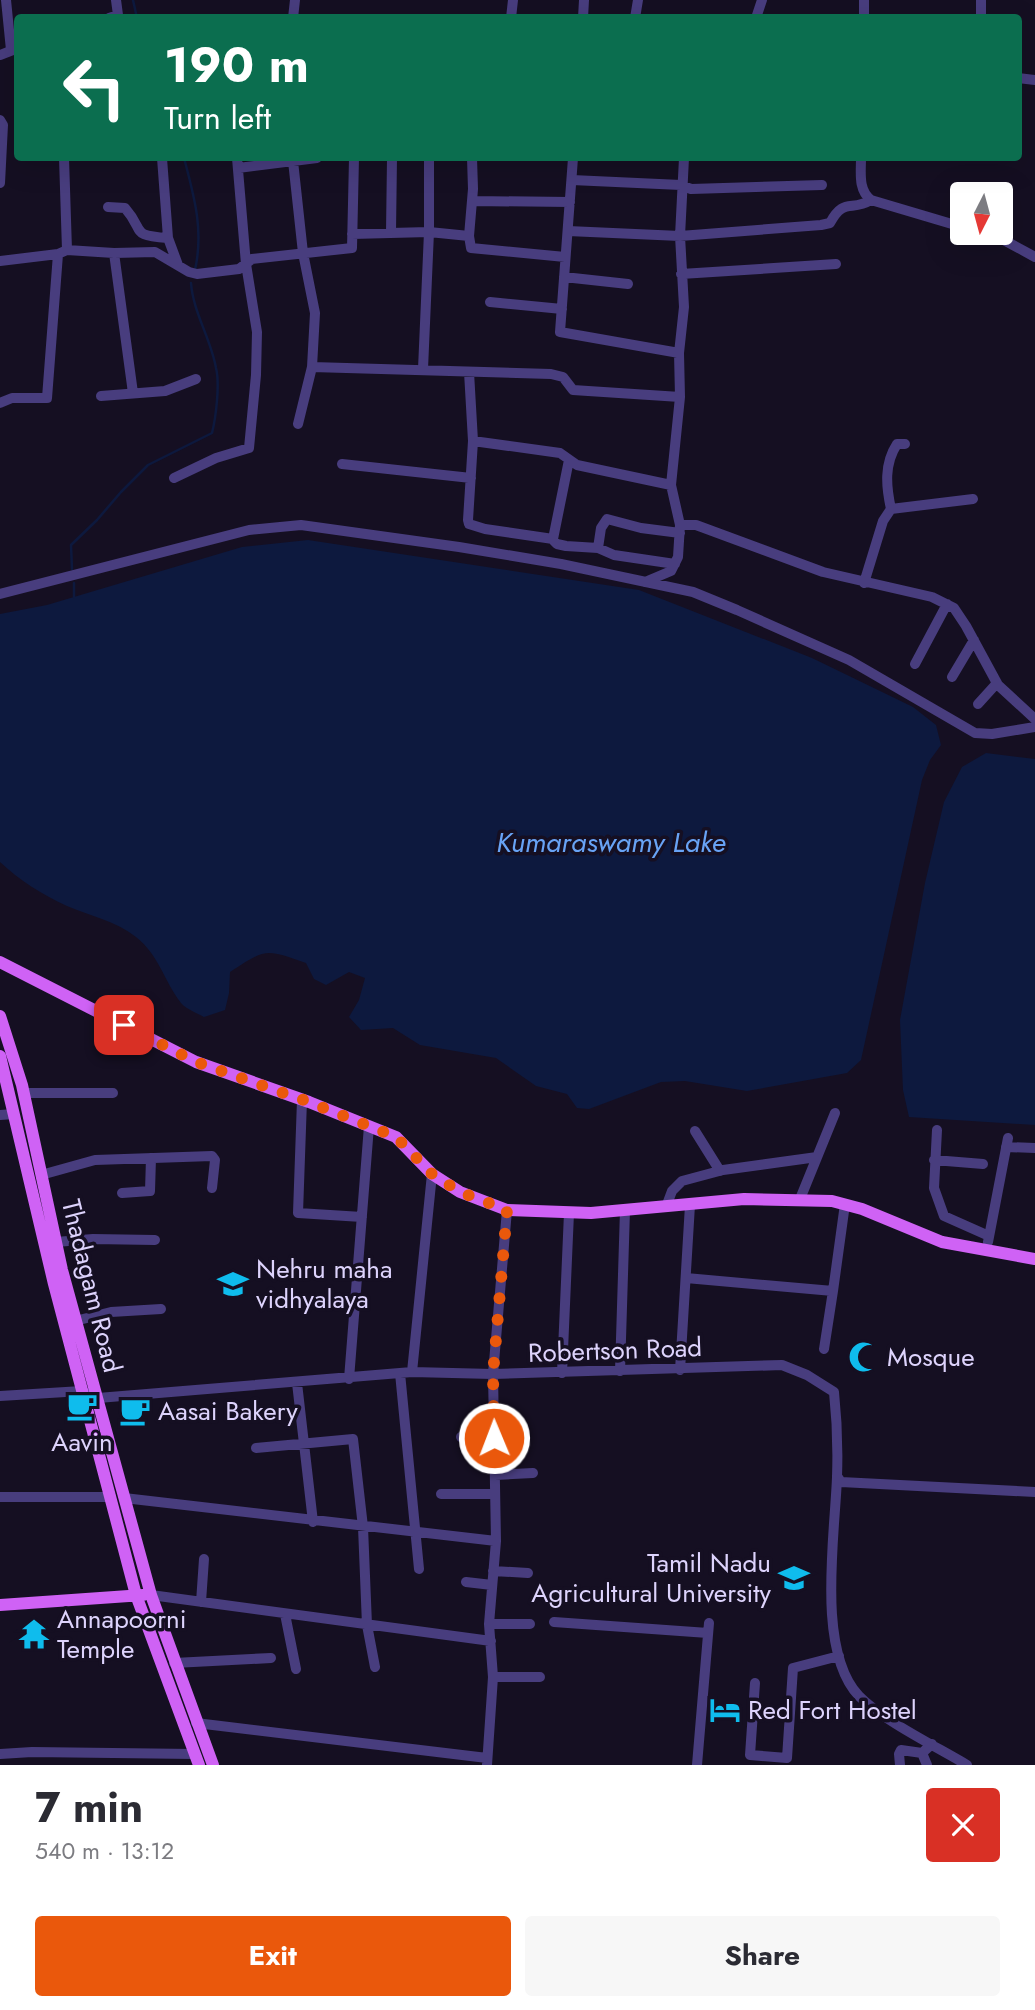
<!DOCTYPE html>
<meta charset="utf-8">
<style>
body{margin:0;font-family:Jost,sans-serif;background:#f7f7f7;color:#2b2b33;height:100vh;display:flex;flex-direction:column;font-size:26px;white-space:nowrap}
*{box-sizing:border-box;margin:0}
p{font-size:23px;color:#7c7c81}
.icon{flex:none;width:38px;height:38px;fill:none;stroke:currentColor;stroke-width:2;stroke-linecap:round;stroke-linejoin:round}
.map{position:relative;height:1765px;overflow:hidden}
.drawer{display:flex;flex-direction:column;background:#fff;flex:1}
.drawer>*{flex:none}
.guide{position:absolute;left:14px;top:14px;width:1008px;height:147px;border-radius:7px;box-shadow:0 7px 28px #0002;background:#0b6e4f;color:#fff;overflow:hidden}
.needle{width:46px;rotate:186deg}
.buttons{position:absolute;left:950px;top:182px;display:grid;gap:14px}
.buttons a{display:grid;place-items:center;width:63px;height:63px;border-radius:7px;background:#fff;box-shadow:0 7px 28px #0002;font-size:35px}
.pin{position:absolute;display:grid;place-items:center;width:60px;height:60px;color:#fff;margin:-30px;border-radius:14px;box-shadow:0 4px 10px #0006}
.me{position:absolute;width:77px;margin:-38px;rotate:359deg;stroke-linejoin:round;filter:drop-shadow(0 0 5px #0008)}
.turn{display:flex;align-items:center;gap:24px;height:147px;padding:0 35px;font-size:32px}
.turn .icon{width:91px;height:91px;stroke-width:2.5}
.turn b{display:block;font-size:49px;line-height:60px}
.round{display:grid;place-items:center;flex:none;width:74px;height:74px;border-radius:7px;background:#f7f7f7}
.head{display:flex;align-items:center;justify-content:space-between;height:119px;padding:0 35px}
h1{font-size:42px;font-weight:700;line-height:52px}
.primary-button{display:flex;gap:14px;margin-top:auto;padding:14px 35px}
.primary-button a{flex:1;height:80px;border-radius:7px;background:#ea580c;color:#fff;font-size:28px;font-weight:700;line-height:80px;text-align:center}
.primary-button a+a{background:#f7f7f7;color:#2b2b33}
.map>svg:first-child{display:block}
.water{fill:#0d193e}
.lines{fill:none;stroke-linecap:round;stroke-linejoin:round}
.stream{stroke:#0d193e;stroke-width:2.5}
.minor{stroke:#483d7e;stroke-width:10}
.major{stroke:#cf62f5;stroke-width:12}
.route{stroke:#ea580c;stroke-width:12;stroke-dasharray:0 21.6}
.labels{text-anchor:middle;stroke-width:7;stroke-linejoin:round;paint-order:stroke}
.poi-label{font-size:26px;fill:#ddd3fc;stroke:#150f22;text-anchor:start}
.street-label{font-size:26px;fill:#ddd3fc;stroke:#150f22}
.water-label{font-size:28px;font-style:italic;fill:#68a3f5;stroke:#150f22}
</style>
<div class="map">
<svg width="1035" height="1765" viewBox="0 0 1035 1765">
<rect width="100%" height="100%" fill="#150f22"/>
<path class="water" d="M308,540L639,590L812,658L913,707L936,725L941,745L930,760L922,780L861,1060L847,1073L747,1091L685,1081L661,1082L589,1109L577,1108L567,1094L536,1086L496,1058L420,1045L393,1028L361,1030L349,1017L359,1000L365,978L349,972L326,985L314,979L306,963C265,949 267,948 230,972L229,993L225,1010L204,1017C197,1013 186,1009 181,1003C164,981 159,955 136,937C116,921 90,916 67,906C43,895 19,880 0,862V614L47,605L242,547Z
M986,753L1035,759V1125L909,1117L903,1090L900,1020L925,883L944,802L962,767Z"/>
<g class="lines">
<path class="stream" d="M133,0L137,18
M184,158C194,196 204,230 195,270
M72,569L71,545L97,520L121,492L148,465L212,433C216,417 220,384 216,368C211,339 193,312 191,283
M74,583V597"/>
<path class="minor" d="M6,0L11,50
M981,0V18
M109,18L118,15L116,0
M293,18L295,0
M511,18L513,0
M583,18L584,0
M635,18L638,0
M756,18L762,0
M864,18V0
M0,55L18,48
M1018,78L1035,80
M0,120L3,125L0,183
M64,158L67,250
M162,158L168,238L178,265
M573,158L560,332L679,353
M861,158C861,173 858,190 871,200L962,227
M293,161L303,253L315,313L312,367L298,424
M238,168L317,158
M572,180L681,185L691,189L822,185
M472,201L570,202
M108,207L125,208C146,232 129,235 168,238
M568,231L680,236L821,225L830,223C844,197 851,212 871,200
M391,232L392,158
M982,233L1002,239L1035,257
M352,234L429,232L469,236L471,248L565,257
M469,236L473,189L472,158
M114,253L133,393
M58,254L67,250L114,253L155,252L189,272L197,274L239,269L252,259L352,248L354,158
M0,261L58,254L47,398H12L0,403
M681,274L836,264
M564,277L628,284
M490,302L562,309
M312,367L551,374L563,377L573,390L680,397
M423,369L429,232V158
M469,372L473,441L560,453L577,465L671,485
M101,396L165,391L196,379
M473,441L468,520L469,524L485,529L553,539L569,460
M342,464L471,478
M174,478L216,458L249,448L256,375L257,332L246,264L237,158
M891,509C886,486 884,464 897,444H905
M680,525H696L823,572L932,597L954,608L966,626L998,685L1035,719
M552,539L557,544L566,546L598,548L614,555L675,564
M598,548L601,528L607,519L641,528L680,533
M645,582L671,571L678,557L680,525L671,485L680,397L679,353L684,307L680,236L684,158
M864,583L883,521L891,509L973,499
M0,594L249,530L301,525L459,547L561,564L693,592L737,610L849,660L975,733L992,734L1035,727
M915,664L947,604
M952,677L974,640
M978,704L997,683
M24,1093H113
M302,1100L298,1213L362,1217
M0,1115L14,1114
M937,1130L934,1188L944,1216L989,1236
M695,1131L720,1171
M1006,1147L1035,1148
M934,1160L983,1164
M41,1175L95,1160L212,1156L215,1160L212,1188
M122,1193L150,1191L151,1158
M800,1199L835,1113
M666,1207L672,1191L682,1181L723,1170L817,1157
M56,1242L93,1239L155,1240
M988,1242L1008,1138
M686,1278L833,1291L845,1204
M75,1321L111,1312L161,1309
M824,1349L833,1291
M680,1370L690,1205
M620,1371L625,1210
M412,1372L432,1174
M400,1373L419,1569
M562,1373L569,1213
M349,1379L369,1126
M297,1383L313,1522
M0,1396L82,1391L98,1398L412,1372L493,1374L782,1365L807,1375L834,1392C837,1420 838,1449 837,1477C835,1535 816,1651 859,1696C882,1720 937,1747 967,1765
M461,1437L494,1438
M256,1448L353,1439L363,1527L367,1625L375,1667
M495,1475L533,1473
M837,1476L841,1482L1035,1492
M441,1494H495
M0,1497H111
M124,1498L496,1541
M493,1571L528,1573
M466,1582L492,1585
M151,1595L491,1641
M201,1602L204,1559
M285,1614L296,1669
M554,1622L708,1633
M489,1624H530
M174,1663L271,1658
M493,1677H540
M755,1683L750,1755L787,1758L793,1668L839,1656
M196,1723L487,1758
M922,1753L927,1765
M0,1754L32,1752L194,1754
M487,1765L493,1677L489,1624L496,1541L493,1374L507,1210
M697,1765L709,1623
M900,1765L899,1754L901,1750L922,1753L932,1744"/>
<path class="major" d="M0,962L196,1062L309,1102L396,1137L432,1174L460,1192L507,1210L591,1213L744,1199L832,1201L862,1209L942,1242L1035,1259
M0,1016L22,1085L62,1270L151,1595L213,1765
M0,1056L54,1284L136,1595L199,1765
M0,1605L143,1595"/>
</g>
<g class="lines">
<path class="route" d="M124,1025L196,1062L309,1102L396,1137L432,1174L460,1192L507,1210L493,1374L494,1438"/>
</g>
<defs>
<g id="school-bare" transform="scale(2.415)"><path d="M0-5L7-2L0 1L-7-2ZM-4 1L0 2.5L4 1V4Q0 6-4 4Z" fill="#0fbced" stroke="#150f22" stroke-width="2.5" paint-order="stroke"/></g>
<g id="mosque-bare" transform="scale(2.415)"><path d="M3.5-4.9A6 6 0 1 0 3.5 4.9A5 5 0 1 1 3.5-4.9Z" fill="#0fbced" stroke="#150f22" stroke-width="2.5" paint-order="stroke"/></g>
<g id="cafe-bare" transform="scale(2.415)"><path d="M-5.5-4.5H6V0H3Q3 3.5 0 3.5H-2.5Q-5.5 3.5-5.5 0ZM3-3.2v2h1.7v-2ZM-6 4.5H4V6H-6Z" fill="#0fbced" stroke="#150f22" stroke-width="2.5" paint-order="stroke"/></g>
<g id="university-bare" transform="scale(2.415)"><path d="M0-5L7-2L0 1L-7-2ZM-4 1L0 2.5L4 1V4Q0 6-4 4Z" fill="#0fbced" stroke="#150f22" stroke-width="2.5" paint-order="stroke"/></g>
<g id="temple-bare" transform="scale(2.415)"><path d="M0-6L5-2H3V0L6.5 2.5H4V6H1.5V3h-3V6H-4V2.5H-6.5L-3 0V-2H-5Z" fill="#0fbced" stroke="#150f22" stroke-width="2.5" paint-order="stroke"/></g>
<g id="hotel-bare" transform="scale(2.415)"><path d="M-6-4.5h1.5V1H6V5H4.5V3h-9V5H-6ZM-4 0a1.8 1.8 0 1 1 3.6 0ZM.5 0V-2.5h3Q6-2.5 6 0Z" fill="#0fbced" stroke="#150f22" stroke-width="2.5" paint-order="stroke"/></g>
</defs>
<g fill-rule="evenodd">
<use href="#school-bare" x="233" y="1284"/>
<use href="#mosque-bare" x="864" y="1357"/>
<use href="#cafe-bare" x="82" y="1406"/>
<use href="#cafe-bare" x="135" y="1411"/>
<use href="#university-bare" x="794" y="1578"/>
<use href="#temple-bare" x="34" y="1634"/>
<use href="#hotel-bare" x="725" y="1710"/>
</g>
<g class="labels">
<g class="poi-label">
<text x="256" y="1278">Nehru maha<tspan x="256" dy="30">vidhyalaya</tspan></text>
<text x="887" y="1366">Mosque</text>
<text x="158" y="1420">Aasai Bakery</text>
<text x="82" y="1451" text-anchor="middle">Aavin</text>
<text x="771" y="1572" text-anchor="end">Tamil Nadu<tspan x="771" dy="30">Agricultural University</tspan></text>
<text x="57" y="1628">Annapoorni<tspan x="57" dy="30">Temple</tspan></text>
<text x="748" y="1719">Red Fort Hostel</text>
</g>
<g class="street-label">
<text transform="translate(92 1286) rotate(76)" y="9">Thadagam Road</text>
<text transform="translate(615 1350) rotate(-2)" y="9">Robertson Road</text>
</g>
<g class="water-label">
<text x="611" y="852">Kumaraswamy Lake</text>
</g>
</g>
</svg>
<div class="buttons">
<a><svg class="needle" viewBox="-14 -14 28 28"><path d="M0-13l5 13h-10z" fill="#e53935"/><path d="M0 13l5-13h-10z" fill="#7c7c81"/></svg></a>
</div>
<div class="pin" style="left:124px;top:1025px;background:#d93025"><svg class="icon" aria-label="arrive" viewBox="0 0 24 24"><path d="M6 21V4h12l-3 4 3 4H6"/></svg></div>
<svg class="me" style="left:494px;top:1438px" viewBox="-20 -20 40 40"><circle r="17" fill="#ea580c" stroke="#fff" stroke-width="3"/><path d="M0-11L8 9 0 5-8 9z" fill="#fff"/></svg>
<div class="guide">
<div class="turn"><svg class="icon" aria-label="left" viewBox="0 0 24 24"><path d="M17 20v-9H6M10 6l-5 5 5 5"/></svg><div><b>190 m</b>Turn left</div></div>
</div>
</div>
<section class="drawer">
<div class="head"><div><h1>7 min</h1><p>540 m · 13:12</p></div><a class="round" style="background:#d93025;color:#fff"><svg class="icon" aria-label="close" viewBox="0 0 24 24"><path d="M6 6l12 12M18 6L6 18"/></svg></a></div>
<div class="primary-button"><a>Exit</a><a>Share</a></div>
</section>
